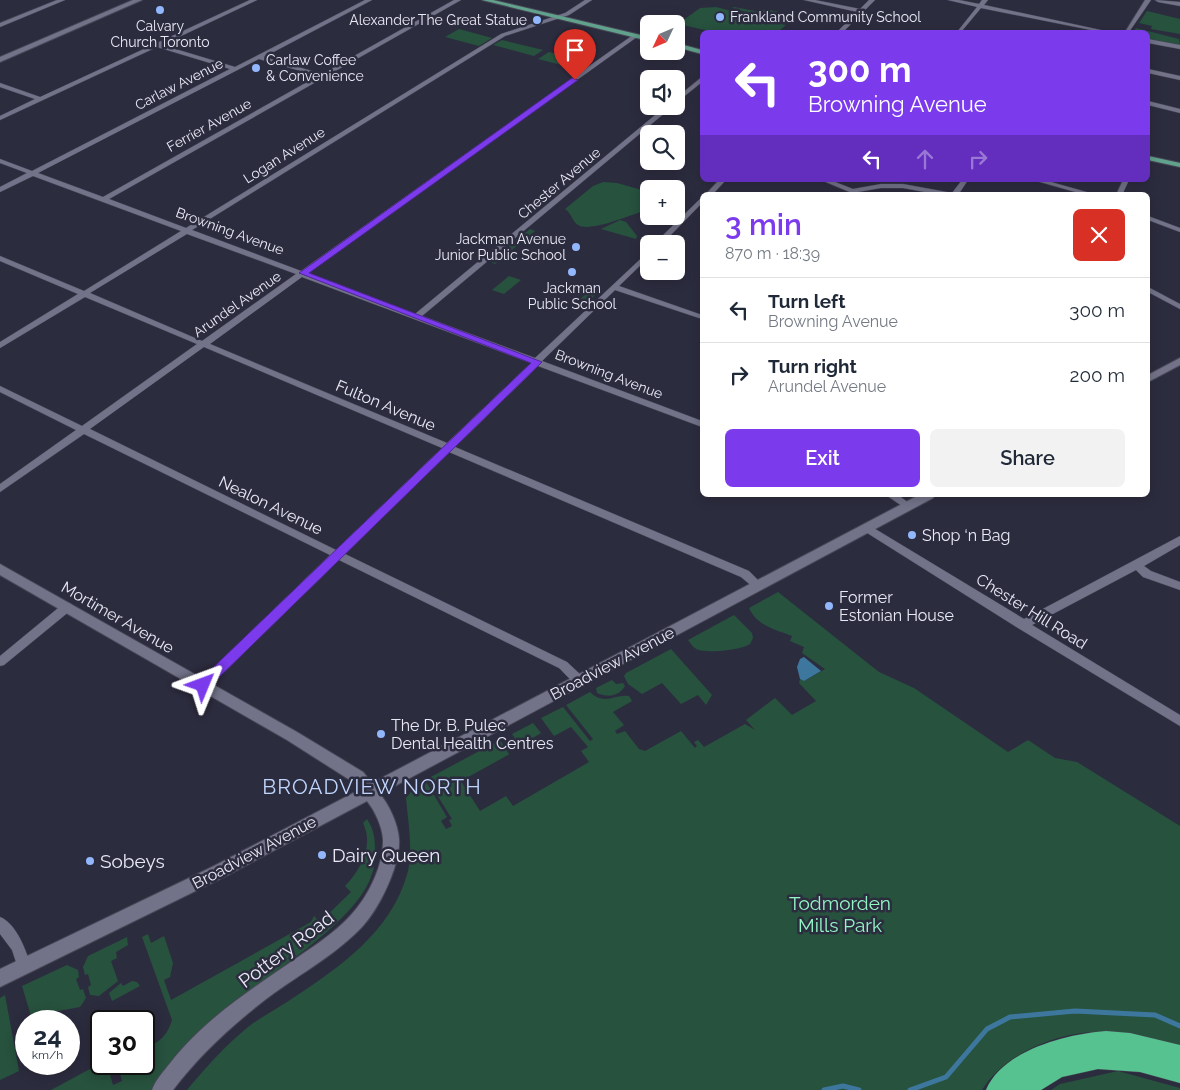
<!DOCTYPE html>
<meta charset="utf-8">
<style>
body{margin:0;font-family:Raleway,sans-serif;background:#f2f2f3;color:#1f2937;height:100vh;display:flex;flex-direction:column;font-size:19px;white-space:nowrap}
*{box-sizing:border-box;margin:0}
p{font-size:16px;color:#747a83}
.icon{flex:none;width:28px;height:28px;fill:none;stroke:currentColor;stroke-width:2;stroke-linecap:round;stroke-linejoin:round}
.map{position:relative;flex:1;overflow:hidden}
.side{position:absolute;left:700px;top:192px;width:450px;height:305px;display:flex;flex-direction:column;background:#fff;border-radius:8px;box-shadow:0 2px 12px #0003}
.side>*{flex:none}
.top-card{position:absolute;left:700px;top:30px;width:450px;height:152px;border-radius:8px;box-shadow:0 2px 12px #0003;background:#7c3aed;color:#fff;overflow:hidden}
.needle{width:32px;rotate:226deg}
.controls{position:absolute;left:640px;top:15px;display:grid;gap:10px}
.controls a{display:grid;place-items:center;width:45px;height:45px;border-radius:8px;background:#fff;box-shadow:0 2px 12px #0003;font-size:25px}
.speed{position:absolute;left:15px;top:1010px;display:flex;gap:10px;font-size:25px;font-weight:700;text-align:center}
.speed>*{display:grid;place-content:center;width:65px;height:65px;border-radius:50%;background:#fff;box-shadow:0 2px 12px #0003;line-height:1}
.speed small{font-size:12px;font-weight:400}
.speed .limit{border:2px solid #111;border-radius:8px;background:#fff;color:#111}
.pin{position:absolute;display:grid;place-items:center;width:42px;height:42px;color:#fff;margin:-51px -21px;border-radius:50% 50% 50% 0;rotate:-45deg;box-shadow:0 0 5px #0007}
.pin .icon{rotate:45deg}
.me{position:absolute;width:55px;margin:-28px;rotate:46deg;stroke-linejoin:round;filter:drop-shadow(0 0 4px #0008)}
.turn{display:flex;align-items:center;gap:18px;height:105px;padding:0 25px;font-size:22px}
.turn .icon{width:65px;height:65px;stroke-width:2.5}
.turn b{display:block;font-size:35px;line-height:42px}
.lanes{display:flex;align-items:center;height:48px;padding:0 25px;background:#0003;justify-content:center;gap:25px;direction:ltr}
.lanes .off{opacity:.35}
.round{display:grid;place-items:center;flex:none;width:52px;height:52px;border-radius:8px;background:#f2f2f3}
.summary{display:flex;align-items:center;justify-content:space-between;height:85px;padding:0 25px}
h1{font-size:30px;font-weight:600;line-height:38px;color:#7c3aed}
.button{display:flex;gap:10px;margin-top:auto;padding:10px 25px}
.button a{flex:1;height:58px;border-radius:8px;background:#7c3aed;color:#fff;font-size:20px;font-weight:600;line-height:58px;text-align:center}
.button a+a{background:#f2f2f3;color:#1f2937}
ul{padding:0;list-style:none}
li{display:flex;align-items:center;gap:15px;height:65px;padding:0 25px;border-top:1px solid #e0e1e3}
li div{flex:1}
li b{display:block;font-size:19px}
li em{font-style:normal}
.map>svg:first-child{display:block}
.green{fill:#27523e}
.water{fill:#3e779e}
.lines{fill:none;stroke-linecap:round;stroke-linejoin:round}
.stream{stroke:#3e779e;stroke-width:5}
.street-casing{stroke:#484757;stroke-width:1}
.secondary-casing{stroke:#484757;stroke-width:2}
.primary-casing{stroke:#484757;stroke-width:2}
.highway-casing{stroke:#484757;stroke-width:1}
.street{fill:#727389;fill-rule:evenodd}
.secondary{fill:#727389;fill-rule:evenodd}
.primary{fill:#61a28d;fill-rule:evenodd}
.highway{fill:#56c28f;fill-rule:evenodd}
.route{fill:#7c3aed;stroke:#51269a}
.poi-dot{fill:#92b7fd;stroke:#2c2c3f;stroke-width:2}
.labels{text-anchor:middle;stroke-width:5;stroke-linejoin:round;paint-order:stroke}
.far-poi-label{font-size:14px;fill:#e9e9f6;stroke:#2c2c3f;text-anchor:start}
.far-street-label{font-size:14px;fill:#e9e9f6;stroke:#2c2c3f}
.street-label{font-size:16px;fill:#e9e9f6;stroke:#2c2c3f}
.poi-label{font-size:16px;fill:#e9e9f6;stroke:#2c2c3f;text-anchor:start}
.near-poi-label{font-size:19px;fill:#e9e9f6;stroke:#2c2c3f;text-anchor:start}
.near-park-label{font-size:19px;fill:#93f5c5;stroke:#2c2c3f}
.near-street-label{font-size:19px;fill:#e9e9f6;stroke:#2c2c3f}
.near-neighbourhood-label{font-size:21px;letter-spacing:1px;fill:#bfd5fd;stroke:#2c2c3f}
</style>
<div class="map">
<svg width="1180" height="1090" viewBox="0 0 1180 1090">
<rect width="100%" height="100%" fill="#2c2c3f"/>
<path class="green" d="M716,7L786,25L778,32H714L678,24L700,8Z
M734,7L760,12L766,9L796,16L787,24L732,8Z
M1147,11L1180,19V34L1151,29L1152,26L1139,23Z
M1136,28L1179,39L1180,45L1148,39V32H1133Z
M459,29L492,38L479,46L445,37Z
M502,40L543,50L534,56L493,45Z
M549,52L592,62L581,70L538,59Z
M603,182L617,183L649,192V209C634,214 593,231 580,226C572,223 572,213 565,209L593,186Z
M620,220L626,222L637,236L636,239L601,229Z
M530,229L535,231L495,264L491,262Z
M509,276L521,280L504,294L492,290Z
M593,287L601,289L580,310L571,308Z
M778,592L879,672L914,688L1008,752L1028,740L1055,758L1077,762L1180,826V1048C1158,1043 1135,1035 1113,1032C1067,1028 1007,1050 982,1090H187C205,1068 226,1045 248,1027C260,1018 274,1010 287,1002C337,969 392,933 408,871C413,848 408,821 406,798L414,788L425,780L447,817L441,821L446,829L452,826L449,820L452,819L427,779L500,740L509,754L508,755L461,781L480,811L506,796L513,806L589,762L581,751L588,747L571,727L554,736L541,718L563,707L590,741L593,739L566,705L590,692C604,706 615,694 629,696L632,701L613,712L624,725L615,731L617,734L625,731L639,749L645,751L681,731L695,748L697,746L694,742L698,740L704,747L745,724L755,730L746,720L775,698L792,715L816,701L799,683L800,679L804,681L825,669L802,653L804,647L790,641L792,636C775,629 757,626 749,608Z
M734,615L752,633L753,638L750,644C742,650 709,653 699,650C694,649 691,644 688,640Z
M671,649L712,695L706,705L698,695L681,704L662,683L642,694L628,684L624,676L626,673Z
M612,680L616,684L623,683L625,686C619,696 609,698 597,693L596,688Z
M533,723L541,733L520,746L512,734Z
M367,819C373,828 375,837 375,848C375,856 375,866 372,874C357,924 260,979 219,1014C193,1037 171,1062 151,1090H51L101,1063L107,1064L113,1085L122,1081L118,1065L144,1064V1050C158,1042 167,1037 172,1020L142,937L148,934L151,943L164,936L173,963L170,977L164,980L171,1000L311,922L314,916L320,922L351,892L345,886C361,869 374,846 363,823Z
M127,937L128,945L116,952L117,958L111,961L118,981L99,996L90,995L88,987L91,985L88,974L85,975L83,967L88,956Z
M67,965L78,970L79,977L76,979L80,990L83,989L86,998L80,1007L31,1016L22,986Z
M132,981L137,982L140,986L112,1001L109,993L121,983L123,986Z
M5,995L19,1071L0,1080V998Z
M1118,1071L1180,1088V1090H1051L1060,1084Z"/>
<path class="water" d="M804,657L821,671L804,681L800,679L797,667L800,659Z"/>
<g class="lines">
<path class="stream" d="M824,1090L843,1086L859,1090
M910,1090L946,1077L987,1029L1010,1017L1075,1011L1155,1015L1180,1026"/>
<g class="street-casing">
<path id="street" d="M57,0H65L0,27V23Z
M250,0H257L162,45L235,67L365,0H372L264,57L322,74L454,0H461L109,199L186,228L501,34L565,13L585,0H592L569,15L505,36L192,230L301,271L633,35H637V37L307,273L415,314L666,106H673L422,316L535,358L649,251V257L619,286L702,315V319L615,290L542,361L702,421V427L538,366L455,447L749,571L763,585L762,588H754L741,577L449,452L345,554L567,662L583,677L585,680L583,683C573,686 566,674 559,668L339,560L207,688L203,690L199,688L197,685L199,682L330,555L84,434L0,492V484L76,430L0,392V386L82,426L197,344L85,297L0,348V342L78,294L0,261V256L84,291L181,231L33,176L0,192V187L27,173L0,163V159L32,171L230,69L157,47L0,120V116L35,99L0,87V83L40,97ZM259,59L318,76L103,197L38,173ZM187,234L296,274L202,341L90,293ZM302,277L531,363L447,443L210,344ZM204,347L442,448L336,550L90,429Z
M804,0H815L860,9L869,0H875L843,32H837L857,12Z
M948,0H959L979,4L982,0H988L984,5L1110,32H1101L981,8L961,32H957L977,7Z
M1145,0H1151L1129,32H1125Z
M1155,0L1180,2V6L1158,2Z
M1148,39L1180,45V49L1148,43Z
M1148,69L1180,76V80L1148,73Z
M702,77V82L676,103V98Z
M1148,101L1180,109V113L1148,105Z
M719,180H726L712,195H705Z
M821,180H830L853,189L881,184H903L952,193L962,180H968L958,195H941L903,188H881L852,193Z
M1033,180H1044L1097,195H1086Z
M1123,180H1129L1122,195H1116Z
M702,198V203L662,244H654L700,199Z
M1148,216L1180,228V232L1148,220Z
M1148,287L1180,304V309L1148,292Z
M886,495H898L913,506L911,508H905Z
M867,524L1024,619L1180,536V545L1144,566L1151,571L1180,582V590L1143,577L1136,570L1032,625L1180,715V726L1018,628L864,531L862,528Z
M67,603L71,604L72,607L71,610L4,665L0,666V656L63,604Z
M0,917C16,923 26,950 31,966L29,971L24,973L19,971L12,950L0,934Z"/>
</g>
<g class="secondary-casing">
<path id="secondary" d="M133,0H142L0,62V57Z
M1180,358V365L1148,382V375Z
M919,495H935L933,498L380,794C389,805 398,824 399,839C401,864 379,910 361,928C332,958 294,977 261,1003C228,1029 198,1057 173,1090H152C156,1079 164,1071 171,1062C202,1022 247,992 288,964C309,949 333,935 351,915C368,897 384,865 383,839C382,826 375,811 367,801L226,876L0,987V969L214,866L359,790L353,782L287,740L0,575V564L297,732L363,772L372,783Z"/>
</g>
<g class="primary-casing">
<path id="primary" d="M482,0H493L649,37V41Z
M676,43L702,50V54L676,47Z
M1148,156L1180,163V167L1148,160Z"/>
</g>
<g class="highway-casing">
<path id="highway" d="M1106,1031L1130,1033L1180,1045V1083L1140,1072L1098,1069L1062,1077L1041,1090H986C1003,1050 1067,1034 1106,1031Z"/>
</g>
<use href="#street" class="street"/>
<use href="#secondary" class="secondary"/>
<use href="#primary" class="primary"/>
<use href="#highway" class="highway"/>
</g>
<path class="route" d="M572,78L578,80L309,273L542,362L207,689L203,690L198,689L196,685L198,682L531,363L299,273Z"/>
<g class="poi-dot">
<circle cx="160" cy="10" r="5"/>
<circle cx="720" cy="17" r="5"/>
<circle cx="537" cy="20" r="5"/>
<circle cx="256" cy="68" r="5"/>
<circle cx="576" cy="247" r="5"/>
<circle cx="572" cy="272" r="5"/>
<circle cx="912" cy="535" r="5"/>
<circle cx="829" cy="606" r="5"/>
<circle cx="381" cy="734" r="5"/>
<circle cx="322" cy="855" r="5"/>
<circle cx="90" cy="861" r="5"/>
</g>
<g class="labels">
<g class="far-poi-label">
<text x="730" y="22">Frankland Community School</text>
<text x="527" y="25" text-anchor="end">Alexander The Great Statue</text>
<text x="160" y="31" text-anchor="middle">Calvary<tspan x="160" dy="16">Church Toronto</tspan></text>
<text x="266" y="65">Carlaw Coffee<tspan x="266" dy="16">&amp; Convenience</tspan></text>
<text x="566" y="244" text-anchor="end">Jackman Avenue<tspan x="566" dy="16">Junior Public School</tspan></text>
<text x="572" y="293" text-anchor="middle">Jackman<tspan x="572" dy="16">Public School</tspan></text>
</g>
<g class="far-street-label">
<text transform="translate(179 84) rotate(-27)" y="5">Carlaw Avenue</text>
<text transform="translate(209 125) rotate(-29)" y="5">Ferrier Avenue</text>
<text transform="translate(284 155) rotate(-32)" y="5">Logan Avenue</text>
<text transform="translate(559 183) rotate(-40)" y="5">Chester Avenue</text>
<text transform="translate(230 231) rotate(20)" y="5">Browning Avenue</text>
<text transform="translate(237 304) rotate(-35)" y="5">Arundel Avenue</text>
<text transform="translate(609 374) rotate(21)" y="5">Browning Avenue</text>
</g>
<g class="street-label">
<text transform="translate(386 405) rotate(23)" y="6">Fulton Avenue</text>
<text transform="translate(271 505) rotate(26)" y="6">Nealon Avenue</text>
<text transform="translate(1032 611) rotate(32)" y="6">Chester Hill Road</text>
<text transform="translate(118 617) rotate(30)" y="6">Mortimer Avenue</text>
<text transform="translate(612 663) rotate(-28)" y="6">Broadview Avenue</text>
<text transform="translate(254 852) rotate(-28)" y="6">Broadview Avenue</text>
</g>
<g class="poi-label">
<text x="922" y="541">Shop ‘n Bag</text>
<text x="839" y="603">Former<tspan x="839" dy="18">Estonian House</tspan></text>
<text x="391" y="731">The Dr. B. Pulec<tspan x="391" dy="18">Dental Health Centres</tspan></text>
</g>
<g class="near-poi-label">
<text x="332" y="862">Dairy Queen</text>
<text x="100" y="868">Sobeys</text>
</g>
<g class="near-park-label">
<text x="840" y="910">Todmorden<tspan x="840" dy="22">Mills Park</tspan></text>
</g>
<g class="near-street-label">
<text transform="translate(286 949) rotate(-37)" y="7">Pottery Road</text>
</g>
<g class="near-neighbourhood-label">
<text x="372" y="794">BROADVIEW NORTH</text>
</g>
</g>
</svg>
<div class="controls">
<a><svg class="needle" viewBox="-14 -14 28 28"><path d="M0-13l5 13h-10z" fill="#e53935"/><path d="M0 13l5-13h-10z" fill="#747a83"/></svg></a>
<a><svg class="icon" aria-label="sound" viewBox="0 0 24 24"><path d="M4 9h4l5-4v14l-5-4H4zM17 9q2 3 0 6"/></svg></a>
<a><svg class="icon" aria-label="search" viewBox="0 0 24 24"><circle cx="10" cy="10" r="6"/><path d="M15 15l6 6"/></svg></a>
<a>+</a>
<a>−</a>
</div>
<div class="speed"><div>24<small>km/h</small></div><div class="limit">30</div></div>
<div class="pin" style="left:575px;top:80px;background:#d93025"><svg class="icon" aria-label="arrive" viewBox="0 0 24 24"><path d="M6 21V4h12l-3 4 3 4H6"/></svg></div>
<svg class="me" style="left:203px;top:685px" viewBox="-20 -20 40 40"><path d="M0-17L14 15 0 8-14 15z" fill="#7c3aed" stroke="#fff" stroke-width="4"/></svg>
<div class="top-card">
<div class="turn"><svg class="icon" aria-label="left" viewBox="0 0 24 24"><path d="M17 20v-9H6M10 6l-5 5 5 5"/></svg><div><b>300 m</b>Browning Avenue</div></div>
<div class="lanes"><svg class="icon" aria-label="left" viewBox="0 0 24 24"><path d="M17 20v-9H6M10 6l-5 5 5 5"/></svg><svg class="icon off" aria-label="ahead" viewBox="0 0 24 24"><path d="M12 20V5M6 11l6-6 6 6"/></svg><svg class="icon off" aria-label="right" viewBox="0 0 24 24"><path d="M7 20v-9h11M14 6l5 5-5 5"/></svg></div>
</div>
<section class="side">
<div class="summary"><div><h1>3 min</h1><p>870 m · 18:39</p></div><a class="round" style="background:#d93025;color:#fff"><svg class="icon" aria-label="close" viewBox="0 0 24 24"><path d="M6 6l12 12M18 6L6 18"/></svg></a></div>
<ul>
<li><svg class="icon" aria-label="left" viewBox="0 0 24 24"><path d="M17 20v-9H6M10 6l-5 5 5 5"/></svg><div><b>Turn left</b><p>Browning Avenue</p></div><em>300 m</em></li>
<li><svg class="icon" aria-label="right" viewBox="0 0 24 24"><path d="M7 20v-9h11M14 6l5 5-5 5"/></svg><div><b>Turn right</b><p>Arundel Avenue</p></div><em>200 m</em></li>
</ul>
<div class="button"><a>Exit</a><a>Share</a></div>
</section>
</div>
